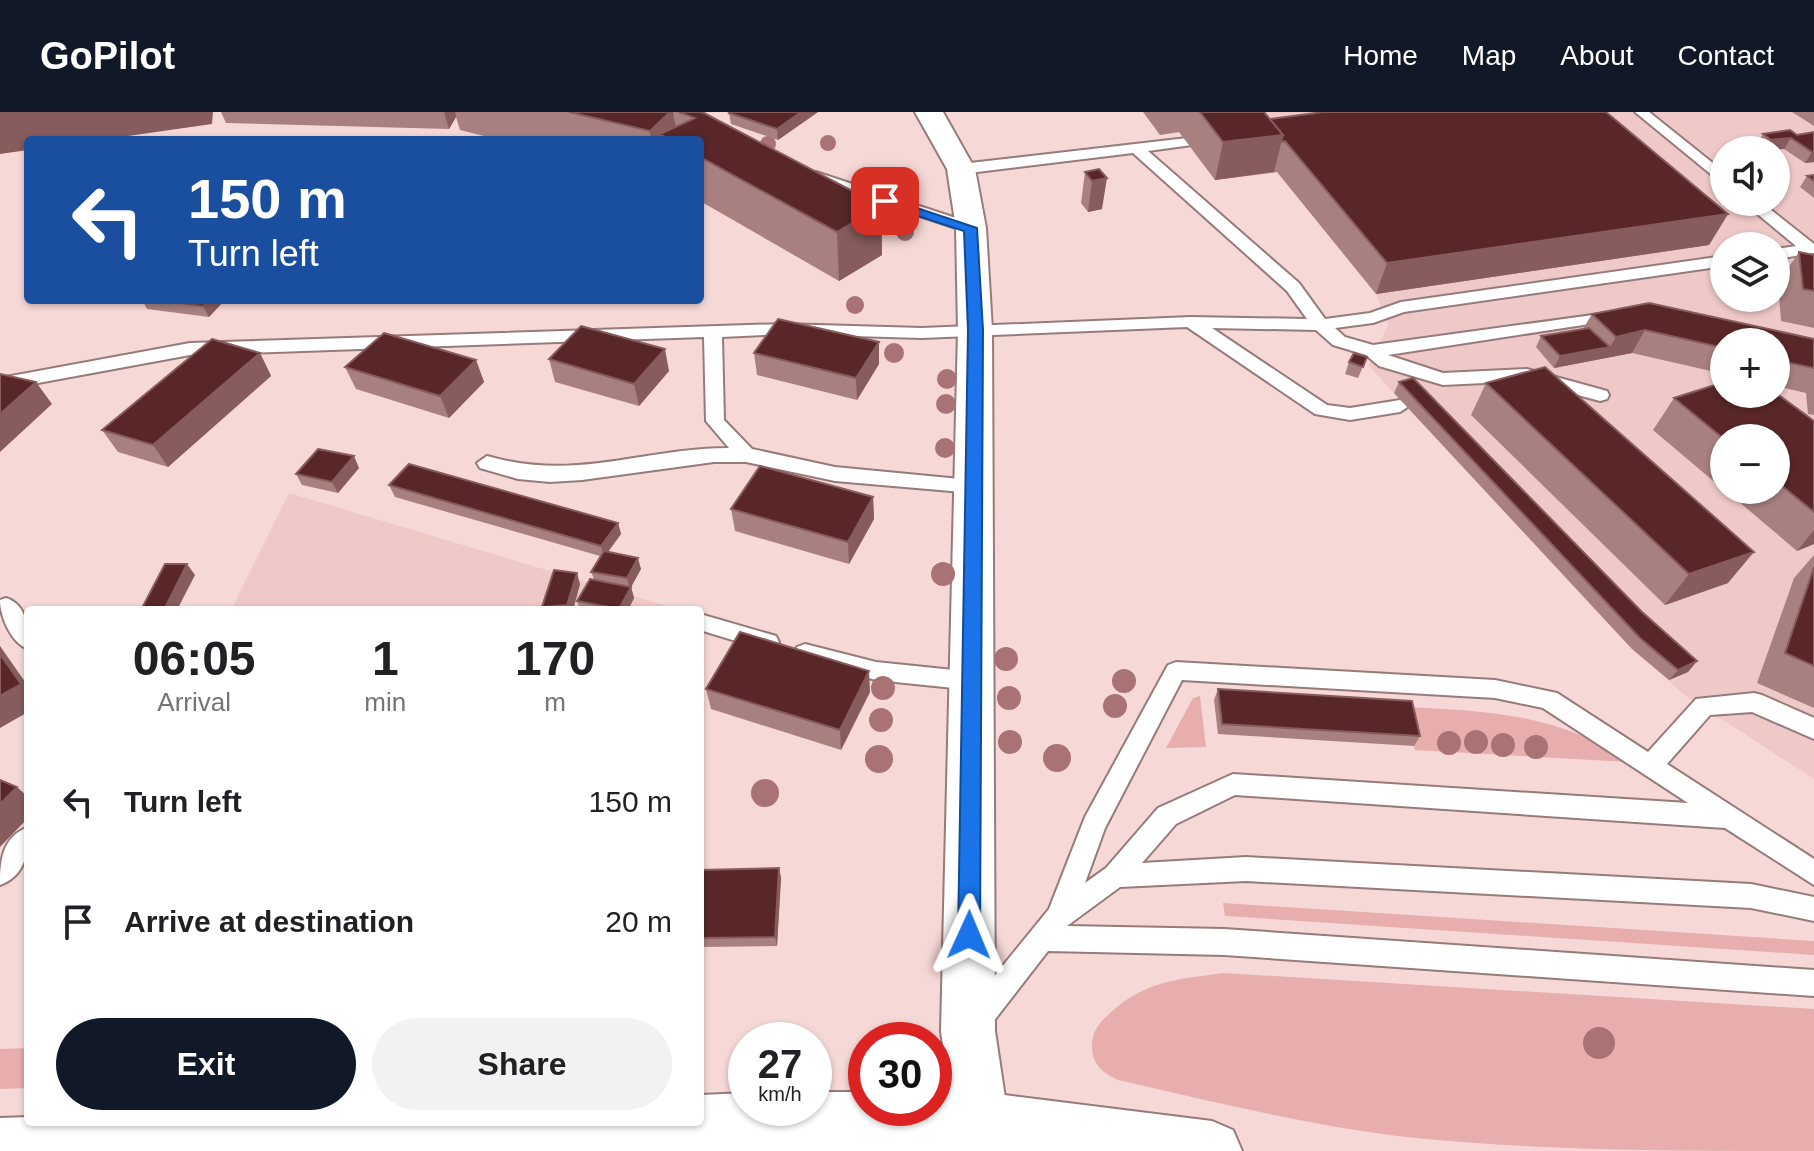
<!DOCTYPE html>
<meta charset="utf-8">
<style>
body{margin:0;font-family:Arial,sans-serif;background:#f2f2f2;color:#202124;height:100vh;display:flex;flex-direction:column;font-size:30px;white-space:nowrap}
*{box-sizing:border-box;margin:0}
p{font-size:26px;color:#757577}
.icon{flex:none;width:44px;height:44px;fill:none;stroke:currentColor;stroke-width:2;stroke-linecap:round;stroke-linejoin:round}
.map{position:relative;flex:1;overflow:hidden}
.panel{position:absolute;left:24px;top:494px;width:680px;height:520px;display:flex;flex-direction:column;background:#fff;border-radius:8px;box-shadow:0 2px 6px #0004}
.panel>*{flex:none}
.guide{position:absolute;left:24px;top:24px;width:680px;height:168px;border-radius:8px;box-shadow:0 2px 6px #0004;background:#1a4fa0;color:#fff;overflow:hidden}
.buttons{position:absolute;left:1710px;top:24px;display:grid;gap:16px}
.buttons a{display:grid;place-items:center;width:80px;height:80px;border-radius:50%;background:#fff;box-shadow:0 2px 6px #0004;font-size:40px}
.speed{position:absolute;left:728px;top:910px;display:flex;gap:16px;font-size:40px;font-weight:700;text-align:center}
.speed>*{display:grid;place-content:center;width:104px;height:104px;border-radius:50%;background:#fff;box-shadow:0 2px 6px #0004;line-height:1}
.speed small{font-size:20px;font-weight:400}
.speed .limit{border:12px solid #d22;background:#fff;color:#111}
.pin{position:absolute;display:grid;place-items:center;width:68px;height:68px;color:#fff;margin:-34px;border-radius:16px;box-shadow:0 4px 12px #0006}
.me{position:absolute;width:88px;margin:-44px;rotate:1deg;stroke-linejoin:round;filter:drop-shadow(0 0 6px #0008)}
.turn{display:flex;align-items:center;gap:28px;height:168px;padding:0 32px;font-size:36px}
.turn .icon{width:104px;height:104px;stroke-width:2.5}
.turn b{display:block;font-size:56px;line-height:68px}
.eta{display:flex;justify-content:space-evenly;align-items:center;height:136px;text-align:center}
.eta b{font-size:48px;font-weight:600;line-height:56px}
.action{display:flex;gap:16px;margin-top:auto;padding:16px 32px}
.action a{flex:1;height:92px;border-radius:48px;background:#111827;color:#fff;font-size:32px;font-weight:600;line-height:92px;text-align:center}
.action a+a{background:#f2f2f2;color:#202124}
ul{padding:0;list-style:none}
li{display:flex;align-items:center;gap:24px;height:120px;padding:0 32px}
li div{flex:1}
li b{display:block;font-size:30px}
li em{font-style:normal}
header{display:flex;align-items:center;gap:48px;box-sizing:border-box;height:112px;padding:0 40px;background:#111827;color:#fff}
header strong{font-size:38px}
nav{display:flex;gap:44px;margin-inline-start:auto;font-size:28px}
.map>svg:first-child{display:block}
.built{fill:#efc9c8;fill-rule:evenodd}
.green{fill:#e7aead}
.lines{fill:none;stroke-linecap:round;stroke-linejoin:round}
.lane-casing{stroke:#967b7a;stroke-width:4}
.street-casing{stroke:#967b7a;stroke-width:4}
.secondary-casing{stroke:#967b7a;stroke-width:4}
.lane{fill:#fff;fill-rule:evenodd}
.street{fill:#fff;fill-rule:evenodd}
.secondary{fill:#fff;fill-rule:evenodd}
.tree{fill:#a97375}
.wall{fill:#a88080}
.shaded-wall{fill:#885c5c}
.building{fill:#592728;stroke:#885c5c;stroke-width:2}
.route{fill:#1a73e8;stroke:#114b97;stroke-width:2}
</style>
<header>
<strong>GoPilot</strong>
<nav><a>Home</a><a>Map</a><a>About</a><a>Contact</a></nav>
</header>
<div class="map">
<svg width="1814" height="1039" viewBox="0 0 1814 1039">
<rect width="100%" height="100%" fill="#f6d9d7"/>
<path class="built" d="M1144,0H1814V667L1687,585L1632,537L1369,254L1388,213L1376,182L1277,60L1215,68L1179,21L1160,23ZM1724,38H1776V90H1724ZM1724,134H1776V186H1724ZM1724,230H1776V282H1724ZM1724,326H1776V378H1724Z
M289,381L664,493L663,498H231Z"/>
<path class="green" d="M1200,584L1206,635L1166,636L1193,586Z
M1405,595C1484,599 1561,601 1628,650L1415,638Z
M1223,791L1814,829V843L1225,804Z
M1224,861L1814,897V1039C1675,1039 1535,1039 1397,1024C1303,1012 1210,989 1118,968C1103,961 1093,953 1092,936C1091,922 1098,912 1108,903C1143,869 1178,867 1224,861Z
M28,936V976L0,977V937Z"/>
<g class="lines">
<g class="lane-casing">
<path id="lane" d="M1635,0H1649L1724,60V73Z
M1187,26L1192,27V33L1148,39L1299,171L1325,207L1370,201L1401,190L1724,144V154L1404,200L1373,211L1335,216L1345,225L1373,233L1622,199L1625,203L1616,208L1388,243L1443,261L1527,257L1607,279L1609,283L1607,287L1600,289L1527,269L1443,273L1379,254L1366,243L1333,233L1316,218L1212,216L1327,293L1350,296L1400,288L1409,294L1400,300L1350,308L1315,302L1187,215L922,226L783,222L722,225L724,308L752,337L835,355L981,369L984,374L981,379L974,381L835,369L746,350H714L582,368L550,370L518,367L480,356L477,351L487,344C578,370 641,336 729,336L706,309L704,225L190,243L0,278V266L190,231L783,212L922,216L1191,205L1307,207L1287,179L1133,41L961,62L953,57L961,52Z
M816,60L977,113L979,116L971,121L965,119L811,68L808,65Z
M1743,90H1761L1814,132V141L1776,147V137L1796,134Z
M6,486C28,493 28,518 28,537C11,531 0,504 0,488Z
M700,502L776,524L779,530L776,536L768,539L700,518Z
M805,532L876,550L973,560L981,563L984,569L981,575L973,578L876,568L797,547L794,541L797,535Z
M1176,550L1495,568L1557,581L1648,640L1696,587L1754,581L1762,583L1814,606V627L1752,600L1710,603L1667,652L1814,747V773L1725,716L1235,683L1176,712L1142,751L1246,745L1751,772L1814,785V809L1751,796L1246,769L1120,775L1067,814L1224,817L1814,858V884L1224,843L1048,839L986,919L976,923L966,919L962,909L966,899L1049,797L1085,705L1168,553ZM1182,568L1495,586L1543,596L1688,691L1233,662L1158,696L1106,756L1085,771L1105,716Z
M28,715C28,739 27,763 0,773C0,749 2,725 28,715Z"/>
</g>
<g class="street-casing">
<path id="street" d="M915,0H943L975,57L986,116L992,218L995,919L1013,1039H957L941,919L958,218L956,116L947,57Z"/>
</g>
<g class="secondary-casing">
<path id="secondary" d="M814,980H866V996H934V980H981L1212,1009L1233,1018L1242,1039H0V1006L28,1005V1010H700V983L746,981V996H814Z"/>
</g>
<use href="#lane" class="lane"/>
<use href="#street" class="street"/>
<use href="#secondary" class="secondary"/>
</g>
<g class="tree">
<circle cx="828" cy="31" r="8"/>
<circle cx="768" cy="32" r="8"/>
<circle cx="905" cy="120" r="9"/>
<circle cx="855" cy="193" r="9"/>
<circle cx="894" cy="241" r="10"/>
<circle cx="947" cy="267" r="10"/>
<circle cx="946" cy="292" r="10"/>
<circle cx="945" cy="336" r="10"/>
<circle cx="943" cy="462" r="12"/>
<circle cx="1006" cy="547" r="12"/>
<circle cx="1124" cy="569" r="12"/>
<circle cx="883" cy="576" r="12"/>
<circle cx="1009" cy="586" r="12"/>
<circle cx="1115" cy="594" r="12"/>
<circle cx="881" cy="608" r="12"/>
<circle cx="1010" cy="630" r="12"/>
<circle cx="1476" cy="630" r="12"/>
<circle cx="1449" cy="631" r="12"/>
<circle cx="1503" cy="633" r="12"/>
<circle cx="1536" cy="635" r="12"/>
<circle cx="1057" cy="646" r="14"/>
<circle cx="879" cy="647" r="14"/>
<circle cx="765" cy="681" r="14"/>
<circle cx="1599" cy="931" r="16"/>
</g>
<path class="wall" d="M221,0H700L881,94L882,143L839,169L700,89V28H500L460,18L456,5L449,17L226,11Z
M818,0L778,28L731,12L729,1Z
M1143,0H1264L1270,7L1728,102L1709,133L1376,182L1277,60L1215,68L1179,20L1160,23Z
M1792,0H1814V14Z
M1814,20V50L1805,51L1784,37L1763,38L1756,33L1763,22L1797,23Z
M1099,57L1102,97L1088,100L1081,91L1085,60Z
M1814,63V86L1800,75L1807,64Z
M1799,140L1814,143V216L1781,209L1778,171Z
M142,188H222L223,190L209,205L147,197Z
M1592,202L1814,227V303L1808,302L1806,281L1776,274V230H1724V262L1632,241L1554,256L1536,235L1541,224L1583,217Z
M260,241L271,264L168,355L118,340L102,318Z
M754,241L879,252L857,288L757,263Z
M1367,245L1358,266L1345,262L1349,250Z
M549,247L669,259L639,294L555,270Z
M476,248L484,270L449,306L356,277L345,255Z
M1399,270L1642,500L1697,549L1688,560L1669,568L1632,537L1394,281Z
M1486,271L1728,471L1665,493L1471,303Z
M1674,286L1814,309V432L1797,439L1725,378H1776V326H1724V378L1653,318Z
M359,356L338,381L302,373L296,362Z
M389,373L618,411L621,422L608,440L641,457L631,475L634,486L628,498H580L577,489L594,467L591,460L600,444L395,385Z
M873,385L874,407L849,452L735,419L731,397Z
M1814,443V596L1757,571L1794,466Z
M580,472L573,498H543L542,495Z
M706,577L870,580L841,638L711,597Z
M1218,577L1420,624L1414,634L1218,622L1214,588Z
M779,756L781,766L777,834L700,835V758Z"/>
<path class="shaded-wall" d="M0,0H213L212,12L100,28H28V38L0,42Z
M444,0H455L456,5L449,17Z
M670,0H673L678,28L660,22L661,28H651L650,19Z
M801,0H818L778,28L777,17Z
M1283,23L1274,60L1215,68L1223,30Z
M1791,26L1784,37L1766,38L1771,28Z
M1812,40H1814V50L1805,51Z
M1107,66L1102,97L1088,100L1092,69Z
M881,94L882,143L839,169L837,120Z
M1728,102L1709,133L1376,182L1387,151Z
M208,188H222L223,190L209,205L203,194Z
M1645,218L1632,241L1554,256L1560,244L1610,235L1616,225Z
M879,230V252L857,288L856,266Z
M665,237L669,259L639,294L634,272Z
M260,241L271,264L168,355L153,333Z
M476,248L484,270L449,306L440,284Z
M36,270L52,292L0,340V302Z
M354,344L359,356L338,381L332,370Z
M873,385L874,407L849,452L848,430Z
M618,411L621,422L604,445L601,434Z
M1814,418V432L1797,439Z
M1754,440L1728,471L1665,493L1689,462Z
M638,446L641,457L631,475L634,486L628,498H619L630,477L627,466Z
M187,452L195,463L177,498H164Z
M577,461L580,472L573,498H569L567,493Z
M0,534L28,574V600L0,616Z
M1697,549L1688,560L1669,568L1678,558Z
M869,559L870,580L841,638L840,618Z
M17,675L28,685V706L0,735V692Z
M779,756L781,766L777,834L775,825Z"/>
<path class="building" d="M569,0H670L650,19Z
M679,0H700L704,1L881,94L837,120L700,45V28H670L660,22L695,6Z
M730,0H801L777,17L729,1Z
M1200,0H1264L1283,23L1223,30Z
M1323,0H1606L1728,102L1387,151L1285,29L1281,30L1283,23L1270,7Z
M1790,18L1797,23L1814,20V40H1812L1791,26L1771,28L1763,22Z
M1099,57L1107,66L1092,69L1085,60Z
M1814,63V69L1807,64Z
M1799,140L1814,143V179L1803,177Z
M158,188H208L203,194Z
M1649,191L1814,227V256L1776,248V230H1724V236L1645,218L1616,225L1592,202Z
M778,207L879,230L856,266L754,241Z
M581,214L665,237L634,272L549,247Z
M1589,216L1610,235L1560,244L1541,224Z
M384,221L476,248L440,284L345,255Z
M212,227L260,241L153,333L102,318Z
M1354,241L1367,245L1363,255L1349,250Z
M1545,255L1754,440L1689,462L1486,271Z
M0,262L36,270L0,302Z
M1413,266L1642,500L1697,549L1678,558L1640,526L1399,270Z
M1724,270V282H1776V281L1814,309V400L1776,369V326H1724V327L1674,286Z
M318,337L354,344L332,370L296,362Z
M409,352L618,411L601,434L389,373Z
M760,354L873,385L848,430L731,397Z
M604,439L638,446L627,466L591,460Z
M165,452H187L164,498H141Z
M1814,455V554L1785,541Z
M554,458L577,461L567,493L542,495Z
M590,467L631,475L619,497L577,489Z
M740,520L869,559L840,618L706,577Z
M0,542L21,572L0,584Z
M1218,577L1412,589L1420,624L1222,612Z
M0,668L17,675L0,692Z
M779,756L775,825L700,826V758Z"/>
<path class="route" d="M881,87H890L977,116L983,218L980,823L977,830L969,834L961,830L958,823L968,218L964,119L881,92Z"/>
</svg>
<div class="buttons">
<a><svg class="icon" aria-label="sound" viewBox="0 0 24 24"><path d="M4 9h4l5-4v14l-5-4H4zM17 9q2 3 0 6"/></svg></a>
<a><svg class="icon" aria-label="layers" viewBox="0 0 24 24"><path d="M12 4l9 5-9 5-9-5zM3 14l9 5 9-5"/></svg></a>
<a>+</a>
<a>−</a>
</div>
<div class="speed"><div>27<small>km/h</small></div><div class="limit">30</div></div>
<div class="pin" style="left:885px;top:89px;background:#d93025"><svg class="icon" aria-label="arrive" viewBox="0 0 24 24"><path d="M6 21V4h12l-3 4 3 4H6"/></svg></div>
<svg class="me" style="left:969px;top:823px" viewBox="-20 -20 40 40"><path d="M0-17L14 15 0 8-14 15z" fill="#1a73e8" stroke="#fff" stroke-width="4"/></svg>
<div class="guide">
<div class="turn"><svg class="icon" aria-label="left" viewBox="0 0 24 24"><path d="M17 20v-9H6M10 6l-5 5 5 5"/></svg><div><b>150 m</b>Turn left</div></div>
</div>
<section class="panel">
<div class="eta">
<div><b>06:05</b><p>Arrival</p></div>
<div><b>1</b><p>min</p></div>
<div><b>170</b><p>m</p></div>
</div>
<ul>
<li><svg class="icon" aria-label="left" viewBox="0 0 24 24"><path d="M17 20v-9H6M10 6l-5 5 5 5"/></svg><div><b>Turn left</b></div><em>150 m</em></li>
<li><svg class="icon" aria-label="arrive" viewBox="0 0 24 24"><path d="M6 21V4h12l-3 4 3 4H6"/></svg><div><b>Arrive at destination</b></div><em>20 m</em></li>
</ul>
<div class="action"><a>Exit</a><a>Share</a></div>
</section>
</div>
